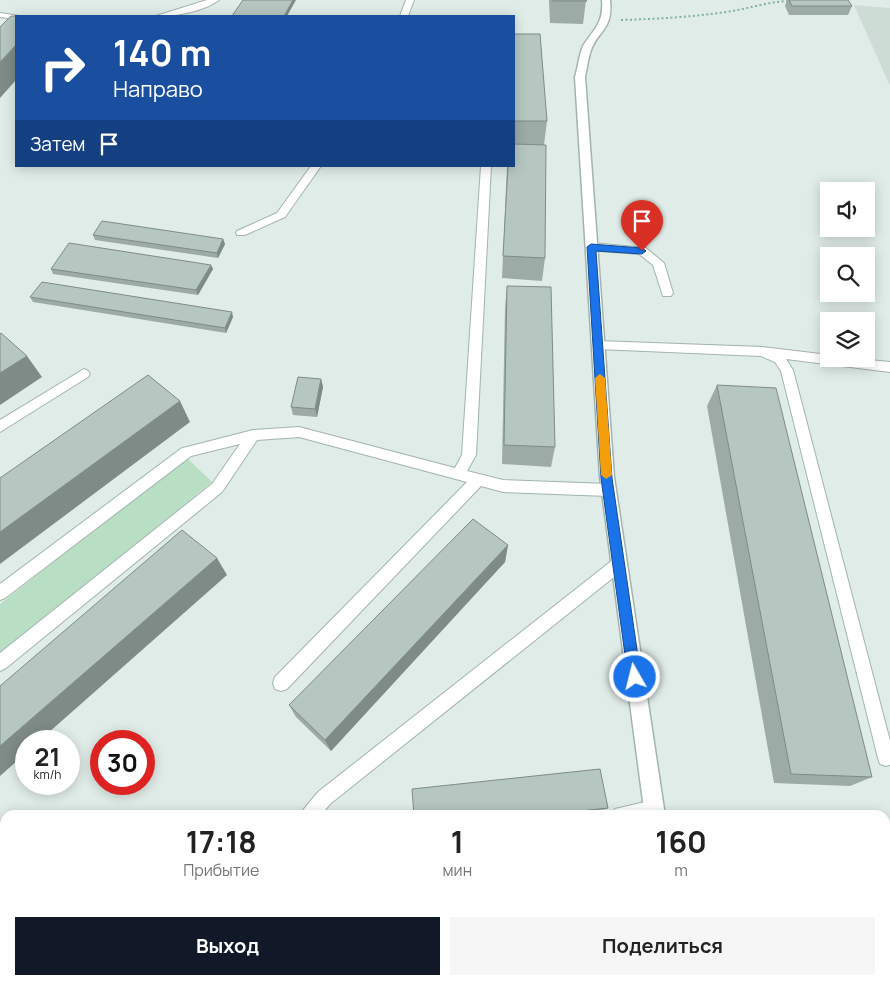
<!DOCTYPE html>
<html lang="ru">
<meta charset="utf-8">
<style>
body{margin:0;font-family:Manrope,sans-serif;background:#f6f6f6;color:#222;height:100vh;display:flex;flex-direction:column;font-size:19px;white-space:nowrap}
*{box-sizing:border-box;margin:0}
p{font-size:16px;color:#767676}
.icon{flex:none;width:28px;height:28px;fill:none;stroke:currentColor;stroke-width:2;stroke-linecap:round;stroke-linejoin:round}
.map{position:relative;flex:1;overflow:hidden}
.side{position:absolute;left:0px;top:810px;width:890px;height:175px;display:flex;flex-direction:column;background:#fff;border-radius:15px 15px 0 0;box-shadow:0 2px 12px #0003}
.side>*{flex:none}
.top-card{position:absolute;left:15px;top:15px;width:500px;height:152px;border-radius:0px;box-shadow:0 2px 12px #0003;background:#1a4fa0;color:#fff;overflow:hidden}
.controls{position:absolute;left:820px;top:182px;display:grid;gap:10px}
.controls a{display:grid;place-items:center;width:55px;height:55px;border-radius:0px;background:#fff;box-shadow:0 2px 12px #0003;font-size:25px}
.speed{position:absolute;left:15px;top:730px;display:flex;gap:10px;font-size:25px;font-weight:700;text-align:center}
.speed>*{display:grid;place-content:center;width:65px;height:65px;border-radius:50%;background:#fff;box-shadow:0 2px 12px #0003;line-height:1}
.speed small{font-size:12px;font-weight:400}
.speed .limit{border:8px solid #d22;background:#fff;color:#111}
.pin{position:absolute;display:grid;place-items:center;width:42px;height:42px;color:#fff;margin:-51px -21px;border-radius:50% 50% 50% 0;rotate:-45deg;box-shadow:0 0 5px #0007}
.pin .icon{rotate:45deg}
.me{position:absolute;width:55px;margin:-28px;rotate:352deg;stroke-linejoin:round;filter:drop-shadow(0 0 4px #0008)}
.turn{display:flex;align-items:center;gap:18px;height:105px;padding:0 15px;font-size:22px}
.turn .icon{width:65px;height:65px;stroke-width:2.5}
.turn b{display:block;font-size:35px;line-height:42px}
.then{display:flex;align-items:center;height:48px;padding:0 15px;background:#0003;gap:10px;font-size:19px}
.eta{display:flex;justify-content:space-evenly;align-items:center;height:85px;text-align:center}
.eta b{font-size:30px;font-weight:700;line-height:35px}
.primary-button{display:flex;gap:10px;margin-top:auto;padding:10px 15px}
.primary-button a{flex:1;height:58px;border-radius:0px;background:#111827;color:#fff;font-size:20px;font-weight:700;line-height:58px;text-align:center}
.primary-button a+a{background:#f6f6f6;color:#222}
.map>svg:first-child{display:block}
.built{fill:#cedcd6}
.green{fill:#b8dec4}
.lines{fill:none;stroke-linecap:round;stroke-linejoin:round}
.service-casing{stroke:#a3b4af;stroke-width:2}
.minor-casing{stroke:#a3b4af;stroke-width:3}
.path{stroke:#7fb1a4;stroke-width:2;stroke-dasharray:2 2.5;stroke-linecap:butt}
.service{fill:#fff;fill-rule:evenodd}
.minor{fill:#fff;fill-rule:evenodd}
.wall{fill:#9caba5}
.shaded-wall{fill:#7f8b86}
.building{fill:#b5c7c0;stroke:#7f8b86}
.route{fill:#1a73e8;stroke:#114b97}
.slow{fill:#f59e0b}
</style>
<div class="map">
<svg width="890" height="985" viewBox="0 0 890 985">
<rect width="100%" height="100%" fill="#e0ece7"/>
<path class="built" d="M854,5L890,8V86Z"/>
<path class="green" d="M187,458L212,482L0,654V604Z"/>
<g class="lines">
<g class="service-casing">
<path id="service" d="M207,0H219C205,11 174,17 156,16Z
M406,0H414L408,16H400Z
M0,13L20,16H16V19L0,17Z
M311,166H321L285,217L245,235H237L236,233L237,231L277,213Z
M481,166H491L476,455L467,471L503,480L608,484L613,486L615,490L613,494L608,496L503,492L481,486L287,689L281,691L275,689L273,683L275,677L467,482L299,437L257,440L222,492L6,668L0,671V653L212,484L240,444L191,456L5,598L0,600V584L182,448L187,447L253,430L299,427L455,468L462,455Z
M591,243L646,248L664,263L673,293L671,296H663L653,265L639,254L587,250L586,247Z
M598,341L762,347L829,355V359H859L890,362V372L786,359L793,370L890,741V765L886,766L880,764L878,758L781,371L775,362L761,356L598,349L592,345Z
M84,369L88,371L90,374L88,377L0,432V420Z
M619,557L624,559L626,564L624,569L330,804L321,815H301L304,809L318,792L614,559Z
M654,800L660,803L667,815H612L615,809Z
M164,980H186L184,985H162Z
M360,980H380L378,985H358Z
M489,980H509L507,985H487Z
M632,980H652L651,985H631Z
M755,980H776L778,985H757Z"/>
</g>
<g class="minor-casing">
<path id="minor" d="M602,0H610C613,30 599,29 591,50C588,58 587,68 585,77L614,477L664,809L661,815H647L644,809L600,477L575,77C578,68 579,55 583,46C594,29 604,23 602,0Z"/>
</g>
<path class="path" d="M621,20C656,19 691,17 726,12C748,9 769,1 791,1"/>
<use href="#service" class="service"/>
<use href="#minor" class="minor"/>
</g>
<path class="wall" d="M549,0H586L583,24L550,23Z
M787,0H848L852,6L848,15H789L785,6Z
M514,34L547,121L544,145H533L545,258L542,281L502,278L507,166H514Z
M93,235L223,239L225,244L218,258L95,240Z
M211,265L213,269L198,295L53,274L51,269Z
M507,286L555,447L551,467L502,464L505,308Z
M30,297L233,317L226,333L33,302Z
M321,379L323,387L317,417L293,415L291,407Z
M717,385L872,777L850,786L774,783L707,406Z
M508,545L505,562L331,751L296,717L289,705Z
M608,808L607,809L554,815H414Z
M661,980H709L722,985H660Z
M842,980H885L890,985H855Z"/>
<path class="shaded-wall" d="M293,0H296L287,16H284Z
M16,45V80L0,98V62Z
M223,239L225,244L218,258L217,253Z
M211,265L213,269L198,295L196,290Z
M232,312L233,317L226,333L225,328Z
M27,356L42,377L0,405V373Z
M321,379L323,387L317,417L315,409Z
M180,401L190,422L0,564V532Z
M508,545L505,562L331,751L325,740Z
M217,558L227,575L39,741H26V753L0,776V746Z"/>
<path class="building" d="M243,0H293L284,16H232Z
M553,0H586L587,1H553Z
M789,0H848L852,6H792Z
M11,16H16V45L0,62V27Z
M514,34H540L547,121H514Z
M514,144L546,145L545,258L503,256L508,166H514Z
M102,221L223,239L217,253L93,235Z
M69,243L211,265L196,290L51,269Z
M42,282L232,312L225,328L30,297Z
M507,286L551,287L555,447L504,445Z
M1,333L27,356L0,373V334Z
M148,375L180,401L0,532V478Z
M298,377L321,379L315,409L291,407Z
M717,385L776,388L872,777L791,774Z
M473,519L508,545L325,740L289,705Z
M182,530L217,558L0,746V686Z
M600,769L608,808L543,815H414L412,789Z
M885,898L890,900V985H858L846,980H885Z
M287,980H346L344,985H285Z
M388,980H485L483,985H386Z
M530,980H627L625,985H529Z
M663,980H709L722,985H662Z"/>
<path class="route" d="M591,244L642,248L646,251L642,254L596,251L612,478L641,677L640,682L635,684L630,682L628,677L601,478L587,247Z"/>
<path class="slow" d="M600,374L605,378L612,475L606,479L601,475L595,378Z"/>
</svg>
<div class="controls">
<a><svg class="icon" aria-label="sound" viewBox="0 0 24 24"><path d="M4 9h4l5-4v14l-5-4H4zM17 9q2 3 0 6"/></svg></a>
<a><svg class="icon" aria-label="search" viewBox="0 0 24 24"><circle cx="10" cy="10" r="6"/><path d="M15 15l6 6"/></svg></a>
<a><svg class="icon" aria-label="layers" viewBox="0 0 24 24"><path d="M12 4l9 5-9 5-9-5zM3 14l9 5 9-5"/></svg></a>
</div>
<div class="speed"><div>21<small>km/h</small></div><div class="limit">30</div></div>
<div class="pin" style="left:642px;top:251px;background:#d93025"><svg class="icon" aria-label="arrive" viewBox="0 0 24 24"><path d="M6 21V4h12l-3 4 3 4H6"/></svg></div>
<svg class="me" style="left:635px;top:677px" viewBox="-20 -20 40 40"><circle r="17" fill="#1a73e8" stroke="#fff" stroke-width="3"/><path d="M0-11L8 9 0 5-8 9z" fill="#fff"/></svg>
<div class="top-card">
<div class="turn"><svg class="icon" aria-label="right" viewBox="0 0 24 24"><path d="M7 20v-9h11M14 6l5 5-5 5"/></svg><div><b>140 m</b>Направо</div></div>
<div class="then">Затем<svg class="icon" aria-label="arrive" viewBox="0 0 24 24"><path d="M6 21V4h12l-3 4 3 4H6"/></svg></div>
</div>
<section class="side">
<div class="eta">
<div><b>17:18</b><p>Прибытие</p></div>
<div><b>1</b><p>мин</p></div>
<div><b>160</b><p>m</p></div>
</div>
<div class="primary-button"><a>Выход</a><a>Поделиться</a></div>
</section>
</div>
